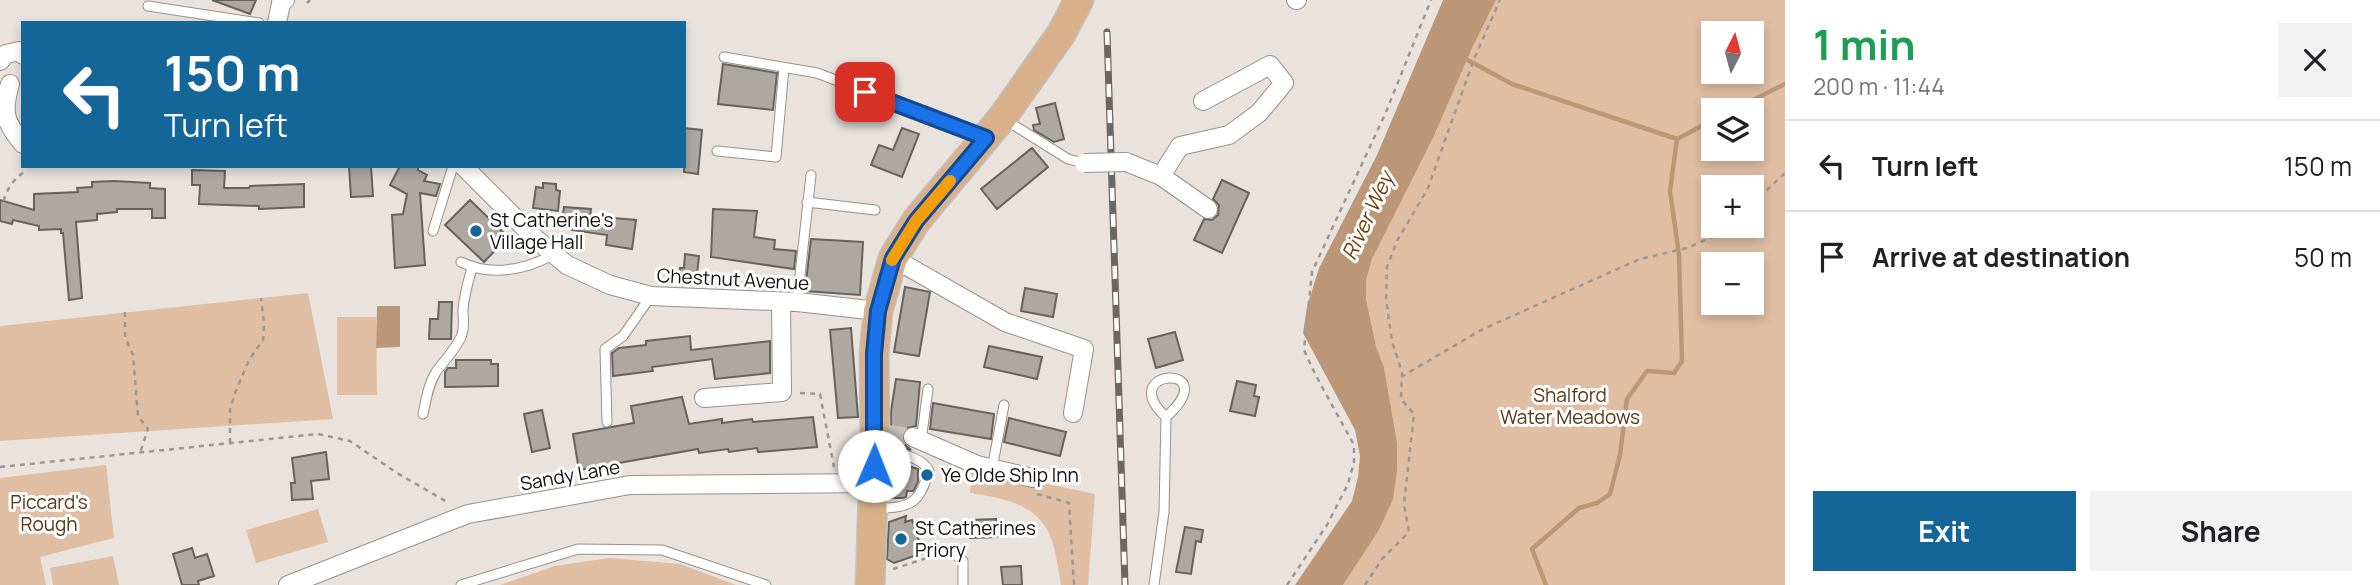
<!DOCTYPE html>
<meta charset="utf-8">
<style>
body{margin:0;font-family:Manrope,sans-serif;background:#f2f2f2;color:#202124;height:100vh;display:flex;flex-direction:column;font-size:26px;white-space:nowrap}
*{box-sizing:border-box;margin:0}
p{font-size:23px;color:#757577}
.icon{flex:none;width:38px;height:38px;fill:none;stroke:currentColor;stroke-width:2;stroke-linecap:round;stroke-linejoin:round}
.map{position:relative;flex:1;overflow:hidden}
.panel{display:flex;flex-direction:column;background:#fff;width:595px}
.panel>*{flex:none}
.hud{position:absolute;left:21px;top:21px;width:665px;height:147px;border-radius:0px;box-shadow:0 4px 10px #0003;background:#146698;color:#fff;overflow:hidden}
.needle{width:46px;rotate:6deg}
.tools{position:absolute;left:1701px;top:21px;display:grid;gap:14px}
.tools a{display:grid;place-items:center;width:63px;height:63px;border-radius:0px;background:#fff;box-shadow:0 4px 10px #0003;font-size:35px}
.pin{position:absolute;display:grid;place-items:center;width:60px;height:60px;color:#fff;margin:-30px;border-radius:14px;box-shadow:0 4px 10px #0006}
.me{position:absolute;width:77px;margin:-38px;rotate:1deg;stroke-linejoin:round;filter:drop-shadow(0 0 5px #0008)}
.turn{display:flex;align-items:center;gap:24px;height:147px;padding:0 28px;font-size:32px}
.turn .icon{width:91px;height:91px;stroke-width:2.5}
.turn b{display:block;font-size:49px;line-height:60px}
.round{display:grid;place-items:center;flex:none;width:74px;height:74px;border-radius:0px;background:#f2f2f2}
.overview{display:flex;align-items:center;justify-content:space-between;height:119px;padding:0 28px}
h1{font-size:42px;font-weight:700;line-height:52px;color:#1e9e55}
.action{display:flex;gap:14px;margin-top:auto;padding:14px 28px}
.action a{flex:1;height:80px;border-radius:0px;background:#146698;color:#fff;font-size:28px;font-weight:700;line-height:80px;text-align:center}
.action a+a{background:#f2f2f2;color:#202124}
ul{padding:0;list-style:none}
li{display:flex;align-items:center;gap:21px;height:91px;padding:0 28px;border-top:2px solid #e0e0e0}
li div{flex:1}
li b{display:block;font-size:26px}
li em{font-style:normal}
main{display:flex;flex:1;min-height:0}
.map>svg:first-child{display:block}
.green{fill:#dfbea3;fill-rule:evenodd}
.water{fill:#bb9778}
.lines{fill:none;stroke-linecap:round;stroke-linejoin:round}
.stream{stroke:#bb9778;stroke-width:4.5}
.building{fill:#aea8a2;stroke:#68625d;stroke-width:2}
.street-tunnel{stroke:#c9c3be;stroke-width:18;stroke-dasharray:18 9;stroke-linecap:butt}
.lane-casing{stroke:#97918b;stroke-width:11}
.street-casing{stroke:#97918b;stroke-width:20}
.primary-casing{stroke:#c1c1c0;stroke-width:31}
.path{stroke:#9c9792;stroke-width:2.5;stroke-dasharray:5 5;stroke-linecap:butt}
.lane{stroke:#fff;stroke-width:9}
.street{stroke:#fff;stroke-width:18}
.primary{stroke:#d8b08a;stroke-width:28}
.rail-casing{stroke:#6b6763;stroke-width:7}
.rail{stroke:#fff;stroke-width:4.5;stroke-dasharray:13;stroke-linecap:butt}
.street-bridge-casing{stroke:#97918b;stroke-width:20;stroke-linecap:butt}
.street-bridge{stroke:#fff;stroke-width:18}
.route-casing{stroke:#114b97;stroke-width:18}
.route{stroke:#1a73e8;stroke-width:12}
.slow{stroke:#f59e0b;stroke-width:12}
.poi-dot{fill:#146698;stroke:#fff;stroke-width:2.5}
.labels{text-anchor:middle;stroke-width:6;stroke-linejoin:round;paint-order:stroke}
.poi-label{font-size:19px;fill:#110f0d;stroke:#fff;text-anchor:start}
.street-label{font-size:19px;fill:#110f0d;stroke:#fff}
.park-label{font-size:19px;fill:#5b3611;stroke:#fff}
.water-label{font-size:21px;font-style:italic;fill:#6f3f09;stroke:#fff}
</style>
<main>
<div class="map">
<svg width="1785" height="585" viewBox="0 0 1785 585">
<rect width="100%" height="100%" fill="#eae3dd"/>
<path class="green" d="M1496,0H1785V585H1343L1379,530L1397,442L1384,367L1376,346L1366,299V280L1372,259L1434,136L1473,46ZM1713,33H1752V72H1713ZM1713,110H1752V149H1713ZM1713,187H1752V226H1713ZM1713,264H1752V303H1713Z
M308,293L333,419L0,441V326Z
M337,317H376L377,395H337Z
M106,465L114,538L40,557L46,585H0V478Z
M973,468L1095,494L1088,585H1061C1058,569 1056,550 1050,535C1036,503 1001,498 970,493Z
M318,509L328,542L256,563L246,530Z
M113,556L119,585H53L50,568Z
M609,558L680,564L736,585H500L555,566Z"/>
<path class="water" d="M1443,0H1496L1473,46L1434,136L1372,259L1366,280V299L1376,346L1384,367L1397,442V470L1393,499L1379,530L1343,585H1295L1352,501L1358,477L1360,456L1355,430L1303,333L1307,307L1319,268L1377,155Z
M377,306H400V347L376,348Z"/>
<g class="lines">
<path class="stream" d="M1464,58L1512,84L1677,139L1670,191L1679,255L1682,361L1674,373L1647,371L1627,399L1620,455L1610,494L1597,503L1579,508L1532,549L1546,585
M1733,110L1785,84
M1677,139L1713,120"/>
</g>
<path class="building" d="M212,0H256L250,14Z
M723,64L777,73L773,110L718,104Z
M1055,103L1064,139L1054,142L1034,130L1033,125L1040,124L1036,108Z
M684,128L702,130L698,174L684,172Z
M902,128L919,134L902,177L871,165L879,145L893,150Z
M1032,148L1048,167L997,209L981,189Z
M349,166H371L373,196L351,197Z
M400,166H418V170L427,175L424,181L440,184L436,196L420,193L425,265L395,268L392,215L403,214L407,194L390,185Z
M192,170L225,171L224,188H249L250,186L304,184V207L259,209V206L199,204L200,185H192Z
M1222,180L1249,193L1222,253L1194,240L1204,219L1212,220L1218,215L1219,205L1213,199Z
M114,181L150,183V188L165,189V218H152V209H117V212L97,214V220L76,222L82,298L69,300L63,233H61V229L39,230V226L13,220L12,224L0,221V200L34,210V194L78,192L77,188L92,187V182Z
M543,183L556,184V190L560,191L558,211L533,208L536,187L543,188Z
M470,200L508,237L484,262L445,225Z
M564,207L591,209L590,216L636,220L632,249L606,245L607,235L572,230V222L562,221Z
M713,209L757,211L754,237L775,240L774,249L796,251L794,269L711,257Z
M811,239L863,242L860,295L805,291Z
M685,254L699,256L696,283L679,281L680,268H684Z
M905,287L930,292L919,356L894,352Z
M1025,288L1057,294L1053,317L1021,311Z
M439,302H452L451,339H429L430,319H438Z
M851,328L858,417L838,418L830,330Z
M1175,332L1183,360L1156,368L1148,339Z
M690,336L691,350L770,341V373L715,379L712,359L652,367L653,371L613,376L612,353L619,348L646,345V341Z
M989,346L1042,357L1037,379L984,367Z
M456,360H491V364H498V386L445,387V372L448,368H456Z
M896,379L920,382L916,426L906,428L902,438L904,444L911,450L891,445V411Z
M1237,381L1256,385L1254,396L1259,397L1255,416L1230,411Z
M682,397L689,424L722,419V423L752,419L753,422L813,417L817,447L758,452L757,448L729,452L728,449L699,453L698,449L579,470L573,434L634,423L631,406Z
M933,403L994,414L991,439L930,429Z
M542,410L550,448L532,452L524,414Z
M1009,418L1066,432L1060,456L1004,442Z
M326,452L329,479L311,481L313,499L292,500L291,483H295L292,458Z
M891,459L909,464L908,466L918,469V481L915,488L913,491H907L906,497L903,498H889Z
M906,516L905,522L912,520L923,553L894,563L887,559L889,522Z
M996,519L997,537L970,538L969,520Z
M1185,527L1203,530L1201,542L1196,541L1191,574L1176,572Z
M192,548L195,558L207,554L214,576L198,581L199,585H182L173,554Z
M1021,566L1022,585H1003L1001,567Z"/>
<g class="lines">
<path class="street-tunnel" d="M888,434L913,437"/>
<g class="lane-casing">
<path id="lane" d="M148,6L259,23
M724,57L817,73L983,136
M1004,119L1068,159L1084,163
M717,151L776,157L784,68
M807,202L875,210
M433,231L453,166
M461,262C491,277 526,270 554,254
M797,302L811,175
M423,414C426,400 428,385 436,372C444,361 455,350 461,337C465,328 463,320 463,310C464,295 468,282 472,268
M607,422L605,349L623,336L651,296
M921,441L928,389
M876,450C893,452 921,455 929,471C918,506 911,506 877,509
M992,469L1004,405
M955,554L963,561V585
M461,585L578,549L662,550L766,585
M1154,585L1164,512L1166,417C1227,362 1113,368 1166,417"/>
</g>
<g class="street-casing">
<path id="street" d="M1296,0H1297
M277,23L281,3L285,0
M0,61L6,54L19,51L23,55
M10,84C2,112 4,121 23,144
M1203,101L1270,65L1284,83L1259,113L1229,135L1180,146L1161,176L1208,209
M1126,162L1161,176
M463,166L537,240L567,265L610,285L651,296L797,302L878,311
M893,258L1005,322L1084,349L1073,413
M704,398L782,392L781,302
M913,437L977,465L1033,478
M288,585L468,514L630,485L874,483"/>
</g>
<g class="primary-casing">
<path id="primary" d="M870,585L875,433L874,354L878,311L893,258L916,221L1002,118L1061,34L1079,0"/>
</g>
<path class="path" d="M307,3L310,0
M4,201C5,191 17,174 27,171
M1752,204L1785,173
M125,312V337L133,355L138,416L148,429L140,453
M1401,377L1481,330L1640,259L1687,248L1712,237L1725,226
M800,393L820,394L834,467
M230,443V410L235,393L249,360L263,340L264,324L261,298
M0,467L318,434L350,441L397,473L449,503
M941,473L955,475
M1037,494L1069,503L1074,585
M893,569L933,556
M1287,585L1327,525L1348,484L1354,462V445L1315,374L1304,350L1312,272L1386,112L1431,0
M1365,585L1382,559L1409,532L1404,504L1414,414L1401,399L1402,372L1392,342L1386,299L1387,267L1397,241L1428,188L1474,59L1500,0"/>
<use href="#lane" class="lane"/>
<use href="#street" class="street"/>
<use href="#primary" class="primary"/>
<g class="rail-casing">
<path id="rail" d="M1107,32L1125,585"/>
</g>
<use href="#rail" class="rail"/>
<g class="street-bridge-casing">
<path id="street-bridge" d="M1084,163L1126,162"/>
</g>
<use href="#street-bridge" class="street-bridge"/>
</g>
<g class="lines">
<g class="route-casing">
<path id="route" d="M865,92L986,138L916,221L893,258L878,311L874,354V466"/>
</g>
<use href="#route" class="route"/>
<path class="slow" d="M892,260L916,221L950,181"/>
</g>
<g class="poi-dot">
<circle cx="476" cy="231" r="7"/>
<circle cx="927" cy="475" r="7"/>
<circle cx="901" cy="539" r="7"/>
</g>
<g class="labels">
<g class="poi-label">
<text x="490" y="227">St Catherine's<tspan x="490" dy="22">Village Hall</tspan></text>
<text x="941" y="482">Ye Olde Ship Inn</text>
<text x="915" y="535">St Catherines<tspan x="915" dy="22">Priory</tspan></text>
</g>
<g class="street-label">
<text transform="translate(733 279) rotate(3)" y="7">Chestnut Avenue</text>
<text transform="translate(570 475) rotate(-10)" y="7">Sandy Lane</text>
</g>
<g class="park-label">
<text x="1570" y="402">Shalford<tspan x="1570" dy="22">Water Meadows</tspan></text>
<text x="49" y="509">Piccard's<tspan x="49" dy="22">Rough</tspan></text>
</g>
<g class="water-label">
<text transform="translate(1368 216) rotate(-65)" y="7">River Wey</text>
</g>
</g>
</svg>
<div class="tools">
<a><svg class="needle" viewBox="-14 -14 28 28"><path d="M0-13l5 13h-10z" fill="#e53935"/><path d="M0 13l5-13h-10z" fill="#757577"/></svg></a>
<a><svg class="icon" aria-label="layers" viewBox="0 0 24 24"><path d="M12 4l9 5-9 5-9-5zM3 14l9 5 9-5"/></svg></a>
<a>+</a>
<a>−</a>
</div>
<div class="pin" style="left:865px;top:92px;background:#d93025"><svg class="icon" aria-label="arrive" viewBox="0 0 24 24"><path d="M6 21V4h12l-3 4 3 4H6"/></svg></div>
<svg class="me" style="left:874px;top:466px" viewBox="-20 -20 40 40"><circle r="19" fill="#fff"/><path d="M0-13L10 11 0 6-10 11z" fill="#1a73e8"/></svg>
<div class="hud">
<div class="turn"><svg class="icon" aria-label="left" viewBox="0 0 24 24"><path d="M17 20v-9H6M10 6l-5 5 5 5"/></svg><div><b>150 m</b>Turn left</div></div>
</div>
</div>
<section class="panel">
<div class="overview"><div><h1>1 min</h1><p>200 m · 11:44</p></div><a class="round"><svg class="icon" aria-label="close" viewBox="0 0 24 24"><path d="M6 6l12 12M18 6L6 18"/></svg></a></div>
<ul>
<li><svg class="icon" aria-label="left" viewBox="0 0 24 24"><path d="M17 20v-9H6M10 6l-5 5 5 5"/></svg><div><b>Turn left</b></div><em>150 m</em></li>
<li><svg class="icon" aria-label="arrive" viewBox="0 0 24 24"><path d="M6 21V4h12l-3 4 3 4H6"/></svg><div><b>Arrive at destination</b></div><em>50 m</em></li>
</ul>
<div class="action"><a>Exit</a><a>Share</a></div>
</section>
</main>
